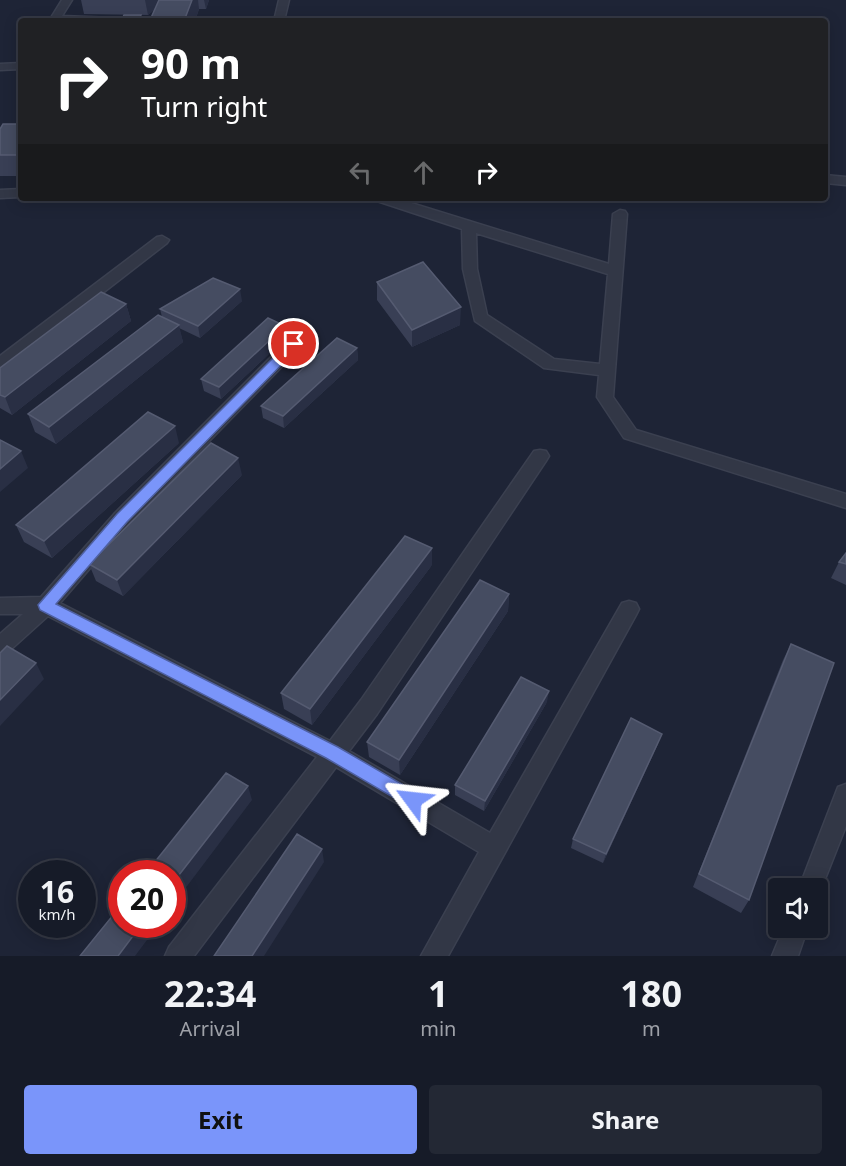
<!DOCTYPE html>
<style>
body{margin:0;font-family:"Noto Sans",sans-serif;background:#232834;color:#f1f3f6;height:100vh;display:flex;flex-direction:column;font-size:22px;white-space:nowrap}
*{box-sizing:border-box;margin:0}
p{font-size:20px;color:#9ea1a8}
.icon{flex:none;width:33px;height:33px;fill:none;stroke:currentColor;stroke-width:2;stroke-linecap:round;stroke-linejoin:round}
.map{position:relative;height:956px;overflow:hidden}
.details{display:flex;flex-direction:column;background:#161b28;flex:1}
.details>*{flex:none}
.hud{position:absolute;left:18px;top:18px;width:810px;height:183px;border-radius:6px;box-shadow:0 3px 15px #0003,0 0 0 2px #353945;background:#202124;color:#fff;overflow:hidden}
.fabs{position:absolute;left:768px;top:878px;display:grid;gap:12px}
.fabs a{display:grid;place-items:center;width:60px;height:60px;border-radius:6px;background:#161b28;box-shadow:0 3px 15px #0003,0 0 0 2px #353945;font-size:30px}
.speed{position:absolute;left:18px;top:860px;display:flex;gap:12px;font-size:30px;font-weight:700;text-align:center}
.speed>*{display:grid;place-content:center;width:78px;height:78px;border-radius:50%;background:#161b28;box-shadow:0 3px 15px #0003,0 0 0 2px #353945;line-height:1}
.speed small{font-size:15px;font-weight:400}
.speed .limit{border:9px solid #d22;background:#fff;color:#111}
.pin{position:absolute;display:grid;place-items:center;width:51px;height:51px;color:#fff;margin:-26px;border:3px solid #fff;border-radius:50%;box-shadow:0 2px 6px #0007}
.me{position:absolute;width:66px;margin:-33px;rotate:300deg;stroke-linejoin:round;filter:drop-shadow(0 0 4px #0008)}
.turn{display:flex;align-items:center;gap:21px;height:126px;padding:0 24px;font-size:27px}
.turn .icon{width:78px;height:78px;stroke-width:2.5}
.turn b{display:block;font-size:42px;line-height:51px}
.lanes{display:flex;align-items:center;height:57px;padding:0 24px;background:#0003;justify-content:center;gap:30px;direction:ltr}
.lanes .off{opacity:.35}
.eta{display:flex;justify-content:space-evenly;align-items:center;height:102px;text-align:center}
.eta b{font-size:36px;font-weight:700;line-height:42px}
.action{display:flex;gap:12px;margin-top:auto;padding:12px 24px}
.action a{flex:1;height:69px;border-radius:6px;background:#7a95fa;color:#111;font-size:24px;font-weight:700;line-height:69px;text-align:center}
.action a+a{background:#232834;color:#f1f3f6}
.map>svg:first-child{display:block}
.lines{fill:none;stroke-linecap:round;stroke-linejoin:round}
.service-casing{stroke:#3b4050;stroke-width:3}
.service{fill:#323746;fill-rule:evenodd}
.wall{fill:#393f55}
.shaded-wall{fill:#292f44}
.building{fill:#454c61;stroke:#555b71;stroke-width:1.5}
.route{fill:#7a95fa;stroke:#4f61a2;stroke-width:1.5}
</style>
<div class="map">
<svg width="846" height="956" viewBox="0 0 846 956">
<rect width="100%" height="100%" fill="#1e2436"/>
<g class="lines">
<g class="service-casing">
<path id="service" d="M62,0H72L62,16L112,18L117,21H49Z
M279,0H289L284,21H274Z
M21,63V69L0,70V64Z
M825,175L846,177V185L825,183Z
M21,189V197L0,198V190Z
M375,198H395L609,264L613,214L620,210L625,211L627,214L613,397L636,430L846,494V508L624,438L597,397L599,375L544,368L475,321L463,269L462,229L377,201ZM476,233L608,274L600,364L554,359L487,315L477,269Z
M162,236L169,240L167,243L6,368L0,369V356L157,237Z
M294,339L300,340L302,344L300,348L129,523L60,603L330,741L361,700L534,451L540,450L546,451L549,456L546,461L377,714L349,751L490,833L622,603L629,601L636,603L639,609L636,615L448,956H421L479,852L336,767L194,956H165L169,947L317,757L48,616L7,653L0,656V634L23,614H0V598L41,597L115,513L288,340Z
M846,784V826L818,897V888H799L838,787Z
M784,927H808L798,956H772Z"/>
</g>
<use href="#service" class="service"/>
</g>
<path class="wall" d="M81,0H209L206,9H199L195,21H121L141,15L142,20H150L155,9L148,15L84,14Z
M21,124V176H0V129Z
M377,282L460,325L412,347L377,300Z
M242,301L200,338L179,328L183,342L56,444L35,432L28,414L162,317L160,309Z
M126,304L131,321L12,415L0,408V368Z
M285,326L286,338L221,399L204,391L201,379Z
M357,348L358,360L284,428L263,418L261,406Z
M179,443L52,558L24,542L16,525Z
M242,475L123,596L96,581L89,564Z
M846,553V585L831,578L839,562Z
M432,565L312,725L284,709L281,693Z
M509,594L508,611L400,775L369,757L367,742Z
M791,644L749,900L741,913L693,887L783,660Z
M547,702L484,811L455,795V785Z
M658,744L603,863L571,848L573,839Z"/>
<path class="shaded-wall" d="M145,0H167L148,15Z
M192,0H198L199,9L195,21H184Z
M204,0H209L206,9Z
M240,289L242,301L200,338L198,326Z
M126,304L131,321L12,415L5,397Z
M461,307L460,325L412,347V330Z
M179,325L183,342L56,444L49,427Z
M285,326L286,338L221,399L219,387Z
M357,348L358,360L284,428L283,416Z
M175,426L179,443L52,558L44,541Z
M21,451L28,468L0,492V469Z
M238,458L242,475L123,596L117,580Z
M432,548V565L312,725L310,709Z
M509,594L508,611L400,775L399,760Z
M36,663L44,679L0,726V700Z
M549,691L547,702L484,811L485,801Z
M662,734L658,744L603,863L606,854Z
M248,786L252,800L172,906V884Z
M322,849L324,862L264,956H252Z
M142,924H159L135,956H118Z"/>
<path class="building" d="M159,0H192L184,21H121L124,15H141L139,20H150Z
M3,124H21V155H0V129Z
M423,262L461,307L412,330L377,282Z
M213,278L240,289L198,326L160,309Z
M101,292L126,304L5,397L0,395V368Z
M158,315L179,325L49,427L28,414Z
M268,318L285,326L219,387L201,379Z
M337,338L357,348L283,416L261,406Z
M148,412L175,426L44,541L16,525Z
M0,440L21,451L0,469Z
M211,443L238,458L117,580L89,564Z
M405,536L432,548L310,709L281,693Z
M846,553V564L839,562Z
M480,580L509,594L399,760L367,742Z
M791,644L834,663L749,900L699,874Z
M7,646L36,663L0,700V653Z
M521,677L549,691L485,801L455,785Z
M631,718L662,734L606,854L573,839Z
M226,773L248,786L172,884V873H146Z
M297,834L322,849L252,956H214Z
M122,904V924H142L118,956H80Z"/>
<path class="route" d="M294,340L300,344L299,347L127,522L56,604L338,747L419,794L422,800L419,806L413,809L326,758L40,610L38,605L117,514L290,341Z"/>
</svg>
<div class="fabs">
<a><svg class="icon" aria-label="sound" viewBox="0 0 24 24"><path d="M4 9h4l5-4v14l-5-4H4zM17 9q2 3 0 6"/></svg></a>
</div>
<div class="speed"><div>16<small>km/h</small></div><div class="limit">20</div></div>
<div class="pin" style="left:294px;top:344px;background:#d93025"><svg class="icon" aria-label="arrive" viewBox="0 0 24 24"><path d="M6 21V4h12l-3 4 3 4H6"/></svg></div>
<svg class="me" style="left:413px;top:800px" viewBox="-20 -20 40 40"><path d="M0-17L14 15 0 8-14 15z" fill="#7a95fa" stroke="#fff" stroke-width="4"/></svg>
<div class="hud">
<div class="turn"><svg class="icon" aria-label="right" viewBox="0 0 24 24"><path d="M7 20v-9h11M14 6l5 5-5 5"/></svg><div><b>90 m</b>Turn right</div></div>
<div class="lanes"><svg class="icon off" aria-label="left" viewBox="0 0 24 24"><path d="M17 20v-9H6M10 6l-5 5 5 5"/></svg><svg class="icon off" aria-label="ahead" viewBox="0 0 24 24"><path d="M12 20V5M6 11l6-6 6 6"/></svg><svg class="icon" aria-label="right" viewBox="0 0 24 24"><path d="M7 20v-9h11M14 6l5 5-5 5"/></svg></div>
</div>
</div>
<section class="details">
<div class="eta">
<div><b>22:34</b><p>Arrival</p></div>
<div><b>1</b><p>min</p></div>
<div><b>180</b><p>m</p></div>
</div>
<div class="action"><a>Exit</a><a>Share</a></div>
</section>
